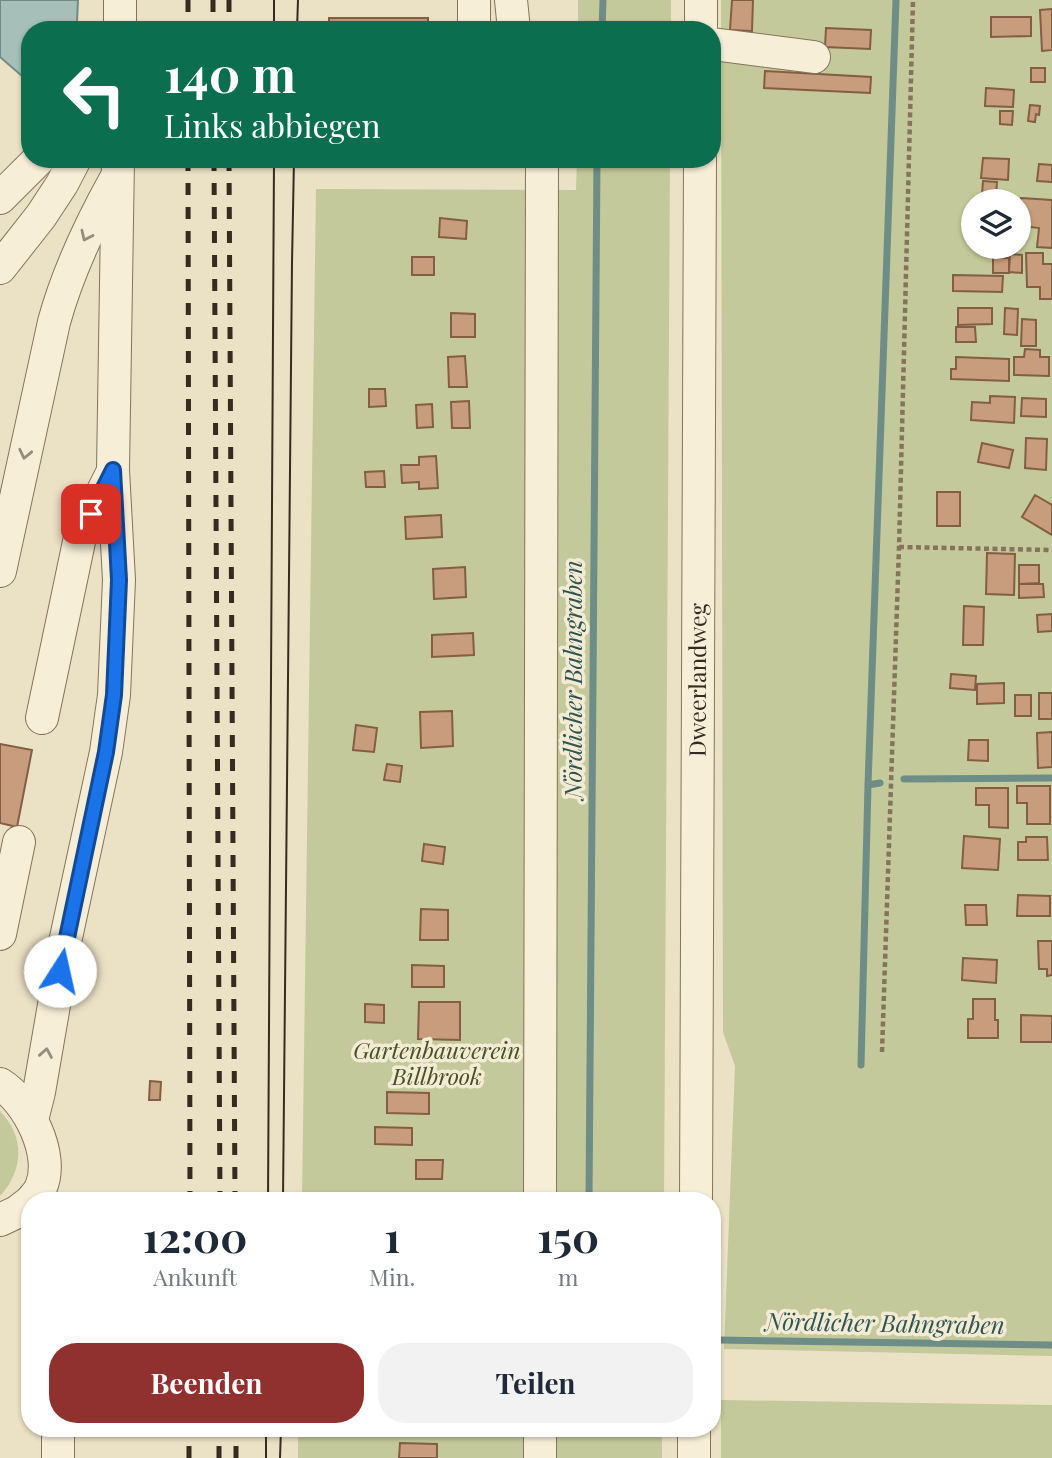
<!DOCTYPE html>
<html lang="de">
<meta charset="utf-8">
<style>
body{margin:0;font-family:"Playfair Display",serif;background:#f2f2f3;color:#1f2937;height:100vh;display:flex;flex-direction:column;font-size:26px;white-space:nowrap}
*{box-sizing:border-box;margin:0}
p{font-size:23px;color:#747a83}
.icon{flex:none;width:38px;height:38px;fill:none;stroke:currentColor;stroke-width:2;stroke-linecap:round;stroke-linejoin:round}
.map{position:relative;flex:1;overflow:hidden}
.side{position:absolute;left:21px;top:1192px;width:700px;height:245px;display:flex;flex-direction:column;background:#fff;border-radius:28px;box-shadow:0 2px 5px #0004}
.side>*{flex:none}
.hud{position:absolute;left:21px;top:21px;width:700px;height:147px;border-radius:28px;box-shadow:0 2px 5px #0004;background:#0b6e4f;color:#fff;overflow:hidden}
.controls{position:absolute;left:961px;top:189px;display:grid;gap:14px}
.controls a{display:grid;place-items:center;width:70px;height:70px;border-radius:50%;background:#fff;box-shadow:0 2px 5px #0004;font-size:35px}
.pin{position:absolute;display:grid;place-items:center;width:60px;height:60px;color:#fff;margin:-30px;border-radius:14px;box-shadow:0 4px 10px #0006}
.me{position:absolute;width:77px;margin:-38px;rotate:10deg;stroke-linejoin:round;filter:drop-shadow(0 0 5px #0008)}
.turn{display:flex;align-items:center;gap:24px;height:147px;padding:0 28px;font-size:32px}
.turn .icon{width:91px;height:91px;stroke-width:2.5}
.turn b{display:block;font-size:49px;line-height:60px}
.eta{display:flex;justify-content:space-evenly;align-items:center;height:119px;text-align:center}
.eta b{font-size:42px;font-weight:700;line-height:49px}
.primary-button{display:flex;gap:14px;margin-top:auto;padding:14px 28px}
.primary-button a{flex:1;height:80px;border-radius:28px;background:#903130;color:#fff;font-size:28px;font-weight:700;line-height:80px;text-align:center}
.primary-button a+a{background:#f2f2f3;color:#1f2937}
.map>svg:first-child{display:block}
.green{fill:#c3c99a;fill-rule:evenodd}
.water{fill:#a6bfb8;stroke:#6e8d86;stroke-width:2}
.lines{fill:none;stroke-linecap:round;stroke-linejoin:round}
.stream{stroke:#6e8d86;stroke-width:7}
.building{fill:#c79d7d;stroke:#835e44;stroke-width:2}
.minor-casing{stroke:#85735c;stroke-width:34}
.path{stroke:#85735c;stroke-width:4.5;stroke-dasharray:5 3.5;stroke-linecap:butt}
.minor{stroke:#f7eed8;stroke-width:32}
.tram{stroke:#362b1f;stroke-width:2}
.rail{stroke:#362b1f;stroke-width:5;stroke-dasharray:12 12;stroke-linecap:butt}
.oneway{stroke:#968c7c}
.route-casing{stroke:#114b97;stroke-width:18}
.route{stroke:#1a73e8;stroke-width:12}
.labels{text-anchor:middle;stroke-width:7;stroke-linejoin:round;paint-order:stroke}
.street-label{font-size:23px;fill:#362b1f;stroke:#f3ebd4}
.park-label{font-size:23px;font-style:italic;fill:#465127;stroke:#f3ebd4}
.water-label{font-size:24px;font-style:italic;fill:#2f5553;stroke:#f3ebd4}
</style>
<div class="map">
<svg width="1052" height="1458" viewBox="0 0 1052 1458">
<rect width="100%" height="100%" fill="#ebe1c5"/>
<path class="green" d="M578,0H671V30H578Z
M721,0H1052V1356L724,1349L735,1066L723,1032ZM973,201H1018V247H973Z
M577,159H670L664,1200H302L316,189L576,190Z
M0,1111C25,1137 24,1169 0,1196Z
M721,1400L1052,1405V1458H721Z
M298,1428H662V1458H298Z"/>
<path class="water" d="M0,0H78L77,21L74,30H30V75L22,76L0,57Z"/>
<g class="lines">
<path class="stream" d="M602,30L603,0
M904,779L1052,778
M868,785L880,783
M861,1065L868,785L896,0
M589,1200L597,159
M718,1340L1052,1345"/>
</g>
<path class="building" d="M732,0H753L752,31L730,30Z
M1052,9V50L1042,51L1040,10Z
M991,17H1031V36L991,37Z
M329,18H428V30H329Z
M826,28L871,30L870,49L825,47Z
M1031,68H1045V82H1031Z
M765,71L871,77L870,93L764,88Z
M986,88L1014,90L1013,107L985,106Z
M1030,105L1040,106L1039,115L1036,114L1035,122L1028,121Z
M1000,111H1013L1012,125L1000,124Z
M983,158L1009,159L1008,180L981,178Z
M344,159H416V162L344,161Z
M1039,164L1052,165V182L1037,181Z
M983,181L997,182L996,195H982Z
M1021,198L1052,200V248L1037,247L1039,228L1023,226L1022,240H1018V216Z
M440,218L467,221L466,239L439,237Z
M1026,253H1043V264H1052V299H1040V287H1027Z
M1010,254L1022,255V273L1009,272Z
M412,257H434V275H412Z
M993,258H1009V273H993Z
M953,275L1003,276L1002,292L953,291Z
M958,308H992V324L958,325Z
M1005,308L1018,309L1017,335L1004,334Z
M451,313L475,314V337H451Z
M1022,319L1036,320V346H1021Z
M956,327H975L976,342H956Z
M1025,349L1040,350V357H1049V376L1014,375V357H1024Z
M465,356L467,387H449L448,357Z
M956,357L1009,359V381L951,379V369H956Z
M369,389H385L386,406L369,407Z
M990,396L1015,397L1014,423L971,420L972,402L990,403Z
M1022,398L1046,399V417L1021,416Z
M469,401L470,428H452L451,402Z
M432,404L433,427L417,428L416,405Z
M1026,438L1047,439L1046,470L1025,468Z
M982,443L1013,450L1009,468L978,462Z
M436,456L438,488L419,489V482L402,483L401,465H419V457Z
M384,471L385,487H366L365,472Z
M937,492H960V526H937Z
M1035,495L1052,505V535L1022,517Z
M441,515L442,537L406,539L405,517Z
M987,553L1015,554L1014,595L986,594Z
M1019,565H1039V583L1019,584Z
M465,567L466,597L434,599L433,569Z
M1019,584H1043L1044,597L1019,598Z
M964,606L984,607L983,645H963Z
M1052,614V631L1038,632L1037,615Z
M473,633L474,655L432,657V635Z
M951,674L976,676L975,690L950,688Z
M1004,683V703L977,704V684Z
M1039,693H1052V719H1039Z
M1015,695H1031V716H1015Z
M452,711L453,746L421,748L420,712Z
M356,725L377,728L374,752L353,750Z
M1052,732V767L1038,768L1037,733Z
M969,740H988V761L968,760Z
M0,744L32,750L17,827L0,823Z
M387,764L402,766L400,782L384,780Z
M1017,786H1050V824H1027V803H1017Z
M976,788H1008V828L989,827V805H976Z
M964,836L1000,839L998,870L962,868Z
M1026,837H1047L1048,860H1018V842H1026Z
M424,844L445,847L443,864L422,861Z
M1018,895L1050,896V916H1017Z
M965,905H986L987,925H966Z
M421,909L448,910V940H420Z
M1038,941H1052V975L1047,976V969H1039Z
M963,958L997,960L996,983L962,980Z
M412,965L444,966V987H412Z
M973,999H995V1020H998V1038H968V1019H973Z
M419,1002H460V1040L418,1039Z
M365,1004L384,1005V1023L365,1022Z
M1021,1015L1052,1016V1042H1021Z
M150,1081L161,1082L160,1100H149Z
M387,1092L429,1093V1114L387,1113Z
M375,1127L412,1128V1145L375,1144Z
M416,1160H443L442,1179H416Z
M400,1443L437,1444V1458H399Z"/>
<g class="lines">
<g class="minor-casing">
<g id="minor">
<path d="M511,0L514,30"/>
<path d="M120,30V0"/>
<path d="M474,30V0"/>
<path d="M701,30V0"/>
<path d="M712,44L814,57"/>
<path d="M0,198L39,159"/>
<path d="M0,268L41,216L62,184L75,159"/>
<path d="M0,571L54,322C68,271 90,225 115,180"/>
<path d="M42,718L80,537L113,471"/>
<path d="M0,934L19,842"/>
<path d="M0,1084C28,1101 55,1155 41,1187C39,1192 35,1196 32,1200"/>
<path d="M32,1120L39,1092L64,947L106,752L114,695L119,580L113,470L118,159"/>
<path d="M540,1200L542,159"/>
<path id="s1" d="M696,1200L700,159"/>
<path d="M0,1220L17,1212L30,1202"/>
<path d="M58,1458V1428"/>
<path d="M540,1458V1428"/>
<path d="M694,1458V1428"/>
</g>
</g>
<path class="path" d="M899,547L1052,550
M882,1052L899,547L913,0"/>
<use href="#minor" class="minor"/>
<path class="tram" d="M274,30V0
M297,30L298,0
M268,1200L274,159
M283,1200L292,263L294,159
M266,1458V1428
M280,1458L281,1428"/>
<path class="rail" d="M188,0V30
M213,0V30
M229,0V30
M188,159L190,1200
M214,159L220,1200
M229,159L235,1200
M189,1458V1428
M219,1458V1428
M236,1458V1428"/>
</g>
<defs><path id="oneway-chevron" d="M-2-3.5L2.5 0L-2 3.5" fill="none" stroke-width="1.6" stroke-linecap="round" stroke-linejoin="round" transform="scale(1.75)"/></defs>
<g class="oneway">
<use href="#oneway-chevron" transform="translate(86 236) rotate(115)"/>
<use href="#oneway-chevron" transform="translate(25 454) rotate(102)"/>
<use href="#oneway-chevron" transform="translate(46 1053) rotate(-80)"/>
</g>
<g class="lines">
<g class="route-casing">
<path id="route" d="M60,971L106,752L114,695L119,580L113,470L91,514"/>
</g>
<use href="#route" class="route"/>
</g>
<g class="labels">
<g class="street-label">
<text dy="8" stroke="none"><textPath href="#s1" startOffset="520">Dweerlandweg</textPath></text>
</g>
<g class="park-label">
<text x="437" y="1059">Gartenbauverein<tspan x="437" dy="26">Billbrook</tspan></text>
</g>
<g class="water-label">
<text transform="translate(574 680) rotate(-90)" y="8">Nördlicher Bahngraben</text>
<text transform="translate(885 1324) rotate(1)" y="8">Nördlicher Bahngraben</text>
</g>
</g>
</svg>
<div class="controls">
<a><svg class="icon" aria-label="layers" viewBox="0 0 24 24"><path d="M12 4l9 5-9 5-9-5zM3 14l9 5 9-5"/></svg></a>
</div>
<div class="pin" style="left:91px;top:514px;background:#d93025"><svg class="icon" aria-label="arrive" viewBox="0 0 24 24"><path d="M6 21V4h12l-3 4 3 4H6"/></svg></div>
<svg class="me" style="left:60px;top:971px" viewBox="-20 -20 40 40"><circle r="19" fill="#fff"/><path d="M0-13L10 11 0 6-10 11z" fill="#1a73e8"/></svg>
<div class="hud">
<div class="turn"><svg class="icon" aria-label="left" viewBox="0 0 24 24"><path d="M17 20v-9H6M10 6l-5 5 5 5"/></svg><div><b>140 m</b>Links abbiegen</div></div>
</div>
<section class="side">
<div class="eta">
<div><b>12:00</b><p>Ankunft</p></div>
<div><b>1</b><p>Min.</p></div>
<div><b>150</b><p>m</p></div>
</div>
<div class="primary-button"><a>Beenden</a><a>Teilen</a></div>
</section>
</div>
